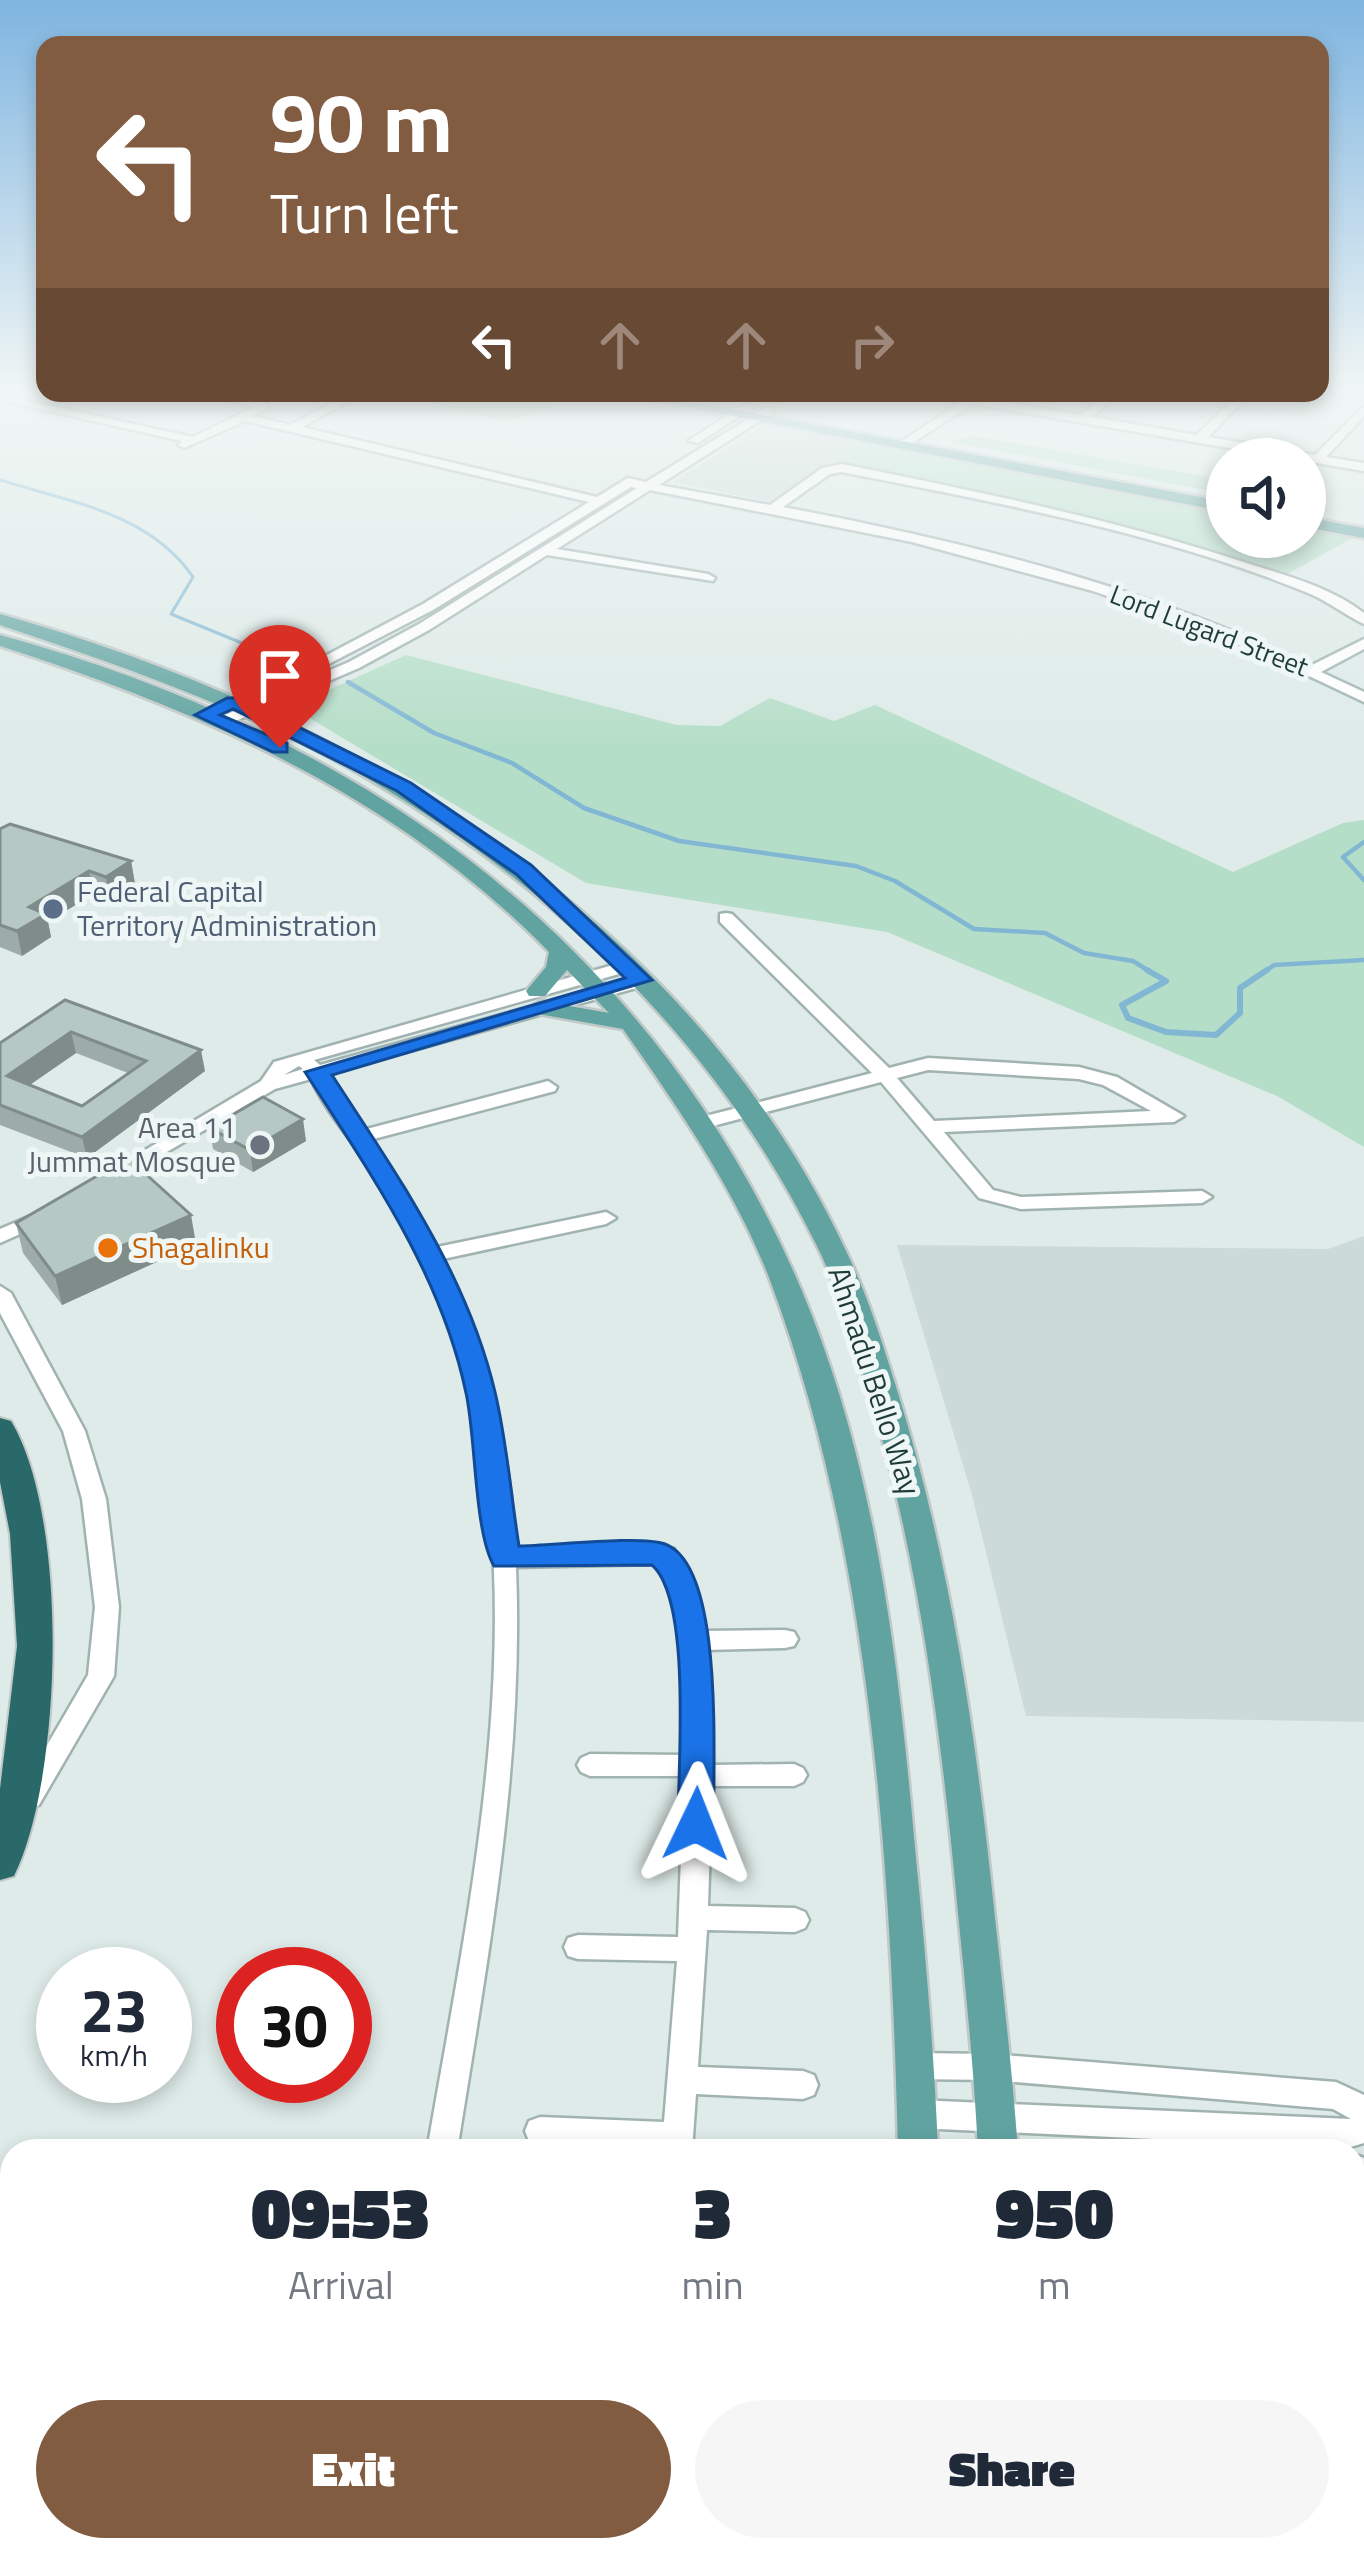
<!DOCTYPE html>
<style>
body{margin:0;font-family:"Titillium Web",sans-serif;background:#f6f6f7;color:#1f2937;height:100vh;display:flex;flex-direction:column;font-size:45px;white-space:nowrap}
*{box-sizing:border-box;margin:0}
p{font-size:39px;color:#747a83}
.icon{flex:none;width:66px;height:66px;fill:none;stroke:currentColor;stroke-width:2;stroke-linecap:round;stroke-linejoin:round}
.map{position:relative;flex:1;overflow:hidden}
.panel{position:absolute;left:0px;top:2139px;width:1365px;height:423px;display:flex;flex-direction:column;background:#fff;border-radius:36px 36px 0 0;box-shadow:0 6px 18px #0003}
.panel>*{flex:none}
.hud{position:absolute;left:36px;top:36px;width:1293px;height:366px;border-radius:24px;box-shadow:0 6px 18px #0003;background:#825c41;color:#fff;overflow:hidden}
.controls{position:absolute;left:1206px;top:438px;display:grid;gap:24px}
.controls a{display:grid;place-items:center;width:120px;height:120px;border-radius:50%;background:#fff;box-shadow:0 6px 18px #0003;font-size:60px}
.speed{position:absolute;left:36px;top:1947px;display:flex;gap:24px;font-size:60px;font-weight:700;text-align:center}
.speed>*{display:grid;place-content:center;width:156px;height:156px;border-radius:50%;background:#fff;box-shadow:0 6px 18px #0003;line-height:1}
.speed small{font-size:30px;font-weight:400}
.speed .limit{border:18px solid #d22;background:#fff;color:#111}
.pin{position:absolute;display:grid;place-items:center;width:102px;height:102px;color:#fff;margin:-123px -51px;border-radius:50% 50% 50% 0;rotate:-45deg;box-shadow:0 0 12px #0007}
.pin .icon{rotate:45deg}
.me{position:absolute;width:132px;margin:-66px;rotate:2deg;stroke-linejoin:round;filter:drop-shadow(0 0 9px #0008)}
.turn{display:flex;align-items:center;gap:42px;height:252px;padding:0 36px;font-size:54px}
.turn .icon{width:156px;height:156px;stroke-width:2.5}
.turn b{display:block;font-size:84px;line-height:102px}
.lanes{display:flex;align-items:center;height:114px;padding:0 36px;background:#0003;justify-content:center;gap:60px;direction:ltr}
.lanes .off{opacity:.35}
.eta{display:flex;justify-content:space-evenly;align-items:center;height:204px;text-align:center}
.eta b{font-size:72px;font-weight:800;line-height:84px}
.action{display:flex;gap:24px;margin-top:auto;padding:24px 36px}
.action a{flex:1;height:138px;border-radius:72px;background:#825c41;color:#fff;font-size:48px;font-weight:800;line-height:138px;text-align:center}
.action a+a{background:#f6f6f7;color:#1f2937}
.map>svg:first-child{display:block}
.built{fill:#ccdbd7}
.green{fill:#b5dec8}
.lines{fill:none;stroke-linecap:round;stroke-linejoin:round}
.stream-far2{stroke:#82b7d4;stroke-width:3}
.stream-far1{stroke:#82b7d4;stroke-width:4.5}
.stream{stroke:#82b7d4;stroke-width:6}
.minor-casing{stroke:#a1b3b0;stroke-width:5}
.major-casing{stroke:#c0c8c8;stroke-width:5}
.highway-casing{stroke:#c0c8c8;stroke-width:4}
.minor{fill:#fff;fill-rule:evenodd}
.major{fill:#60a3a0;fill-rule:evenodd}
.highway{fill:#296969;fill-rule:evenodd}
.wall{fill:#9daca9;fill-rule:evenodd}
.shaded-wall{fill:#7f8c89}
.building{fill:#b6c8c4;stroke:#7f8c89;stroke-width:3;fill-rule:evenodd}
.route{fill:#1a73e8;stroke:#114b97;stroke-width:3}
.service-dot{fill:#5c6f8a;stroke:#eef7f5;stroke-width:4.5}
.worship-dot{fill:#6b7280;stroke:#eef7f5;stroke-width:4.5}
.food-dot{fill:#e8710a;stroke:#eef7f5;stroke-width:4.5}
.labels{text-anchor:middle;stroke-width:10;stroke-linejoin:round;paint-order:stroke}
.far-street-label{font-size:27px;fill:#1f3b39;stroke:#eef7f5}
.service-label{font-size:30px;fill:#4e5e75;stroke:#eef7f5;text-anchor:start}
.worship-label{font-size:30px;fill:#5b616d;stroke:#eef7f5;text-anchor:end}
.food-label{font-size:30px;fill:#c56008;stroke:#eef7f5;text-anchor:start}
.street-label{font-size:30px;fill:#1f3b39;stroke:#eef7f5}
</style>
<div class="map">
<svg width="1364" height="2560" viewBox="0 0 1364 2560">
<rect width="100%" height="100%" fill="#deebe8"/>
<path class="built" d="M773,426L860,443L772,502L673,482L759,428Z
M1364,1236V1722L1026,1716L972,1495L897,1245L1328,1249Z"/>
<path class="green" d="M413,393H509L547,401L551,408L506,421L415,399Z
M973,436L1227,480V494L952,442Z
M860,443L1227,511V537H1305V526L1356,536L1284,576L1152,534L830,463Z
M406,655L677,725L720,726L770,698L834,721L875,705L1233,872L1343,823L1364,820V1147L1277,1096L887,932L586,883L311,719L313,697Z"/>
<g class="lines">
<path class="stream-far2" d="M0,480C70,502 149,513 193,577L171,614L254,648"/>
<path class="stream-far1" d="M246,645L299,666
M348,682L434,733L512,763L584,808L679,841L856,866L895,881L974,929L1045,933L1084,953L1133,961L1152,973
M1364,842L1343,857L1364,880
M1263,973L1274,965L1364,960"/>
<path class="stream" d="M1147,970L1166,981L1122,1005L1128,1018L1166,1032L1216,1035L1240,1013V988L1267,970"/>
<g class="minor-casing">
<path id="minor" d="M205,393H224L268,404V408L253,416L290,425L351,393H364L302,427L597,497L628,478L646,482L766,408H774V412L659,485L770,505L822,468L842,464C975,491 1108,518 1237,560C1280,574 1327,585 1364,613V624C1345,615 1328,601 1308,593C1160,532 998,503 842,472L830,474L783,507C962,541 1145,586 1310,666L1364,639V649L1321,672L1364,692V702L1273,659L1184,623L1093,591L912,542L650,490L557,549L708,574L715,578L713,581L547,555L429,630L359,668L226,725H216V719L349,662L419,624L637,488L631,487L433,610L313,672L306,668L308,665L423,604L589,502L245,421L184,448L178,445L182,441L0,400L5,396L193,437L254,407Z
M978,393L981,398L1081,415L1107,393H1119L1092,417L1197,435L1240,393H1251L1208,437L1315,455L1364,406V416L1326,457L1364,463V471L973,404L906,447L896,445L961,402L949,399V395L969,396Z
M745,404L755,406L698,443L688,441Z
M726,913L732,914L889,1068L928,1058L1079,1067L1117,1077L1184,1116L1174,1122L944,1132L993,1190L1021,1197L1202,1191L1212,1197L1202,1203L1021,1209L979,1198L881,1082L705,1128L698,1126L695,1122L698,1118L872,1073L720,922V914ZM928,1070L1079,1079L1103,1085L1151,1111L934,1121L897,1078Z
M627,961L636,966L633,970L314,1060L320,1065L641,976L650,981L647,985L327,1074L363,1130L548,1081L557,1087L555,1091L370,1140L404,1188L437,1247L606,1212L616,1218L606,1224L443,1259C486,1348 511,1450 515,1549H674L697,1594L703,1631L785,1630L794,1632L798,1639L794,1646L785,1648L706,1650L712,1765L794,1764L803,1768L807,1775L803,1782L794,1786H712L708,1906L795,1908L805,1912L809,1920L805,1928L795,1932L707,1930L698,2067L803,2071L814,2075L818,2085L814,2095L803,2099L696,2094L692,2151L540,2145L529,2141L525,2131L529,2121L540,2117L664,2122L677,1961L578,1959L568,1956L564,1947L568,1938L578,1935L678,1937L684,1776H590L581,1772L577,1765L581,1758L590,1754L686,1755V1744C684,1682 685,1620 657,1564L516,1567C524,1763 488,1957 457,2151H427C473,1882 545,1570 443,1306C424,1258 400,1212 372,1169C351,1139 326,1112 311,1079L275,1089L117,1181L110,1183L100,1177L261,1081L274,1062ZM299,1066L303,1069L284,1075Z
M42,1211L52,1217L49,1221L0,1243V1229Z
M0,1286L11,1293L85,1431L106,1499L119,1607L114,1676L39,1805L30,1808L21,1805L17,1797L88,1675L95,1607L82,1499L63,1431L0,1313Z
M913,2053L991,2054L1336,2082L1364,2095V2143L1347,2148L917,2128L906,2124L902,2114L906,2104L917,2100L1351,2119L1333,2109L991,2080L913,2079L902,2075L898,2066L902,2057Z
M1353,2154L1364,2158V2242L1353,2238Z
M373,2550H409L408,2560H372Z
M636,2550H672L671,2560H635Z"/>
</g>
<g class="major-casing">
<path id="major" d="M616,393H646L1227,502V512Z
M1305,517L1364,528V538L1305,527Z
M0,614C346,711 688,915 846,1251C868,1296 883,1345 898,1393C949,1558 975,1728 993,1899C1002,1983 1012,2067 1018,2151H978C974,2071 966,1992 958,1913C942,1741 921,1569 872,1403C856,1350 841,1294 816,1244C718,1045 557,889 367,778C252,711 125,667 0,625Z
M0,635C354,732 643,933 795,1275C874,1453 898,1655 915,1848C925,1949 934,2050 938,2151H898C891,1865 871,1550 770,1280C735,1189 679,1109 623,1029L533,1013L529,1008L541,1001L609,1013L567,970L545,996H529L526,991L546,967L549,952C397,796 204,712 0,646Z
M903,2550H949L950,2560H904Z
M992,2550H1038L1039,2560H993Z"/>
</g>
<g class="highway-casing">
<path id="highway" d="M0,1418L11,1421C69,1517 63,1777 14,1876L0,1880V1789L17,1646L10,1534L0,1482Z"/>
</g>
<use href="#minor" class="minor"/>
<use href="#major" class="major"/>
<use href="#highway" class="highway"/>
</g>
<path class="wall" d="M0,829L131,861L135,884L110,900L93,894L48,922L51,937L22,956L0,947Z
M65,1000L205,1071L87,1158L0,1125V1043ZM76,1053L128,1073L82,1106L29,1085Z
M210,1128L306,1141L253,1172L213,1149Z
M16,1223L196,1244L62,1305L23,1253Z"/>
<path class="shaded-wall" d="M131,861L135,884L110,900L106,877Z
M89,871L93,894L48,922L51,937L22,956L17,931L29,907Z
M71,1032L76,1053L11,1098L7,1076Z
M201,1050L205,1071L87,1158L82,1137Z
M303,1119L306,1141L253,1172L250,1150Z
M191,1215L196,1244L62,1305L55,1276Z"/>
<path class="building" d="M10,824L131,861L106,877L89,871L29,907L46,914L17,931L0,925V829Z
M65,1000L201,1050L82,1137L0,1105V1043ZM71,1032L146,1061L82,1106L7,1076Z
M263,1097L303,1119L250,1150L210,1128Z
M128,1158L191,1215L55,1276L16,1223Z"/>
<linearGradient id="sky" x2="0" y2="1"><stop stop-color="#7fb5e0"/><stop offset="0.52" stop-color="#f0f6f5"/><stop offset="1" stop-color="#f0f6f5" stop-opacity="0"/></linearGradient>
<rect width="1364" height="748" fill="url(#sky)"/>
<path class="route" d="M227,698H240L411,783L531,865L652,980L332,1075C397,1175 467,1274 495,1392C507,1442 511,1496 519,1546C550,1546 640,1535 665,1544C726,1567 712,1766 714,1824L708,1834L696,1838L684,1834L678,1824C678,1768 692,1600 652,1565L494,1566C474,1532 476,1437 466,1393C441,1273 370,1173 305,1072L625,978L516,874L397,791L233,709L220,715L287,743V752H273L195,715Z"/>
<circle class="service-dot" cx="53" cy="909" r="12"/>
<circle class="worship-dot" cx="260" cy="1145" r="12"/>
<circle class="food-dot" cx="108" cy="1248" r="12"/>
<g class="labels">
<g class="far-street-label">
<text transform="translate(1209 631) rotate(21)" y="9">Lord Lugard Street</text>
</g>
<g class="service-label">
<text x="77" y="902">Federal Capital<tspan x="77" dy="34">Territory Administration</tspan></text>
</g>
<g class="worship-label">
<text x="236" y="1138">Area 11<tspan x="236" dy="34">Jummat Mosque</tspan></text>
</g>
<g class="food-label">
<text x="132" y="1258">Shagalinku</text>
</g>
<g class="street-label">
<text transform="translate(874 1381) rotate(72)" y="10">Ahmadu Bello Way</text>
</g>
</g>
</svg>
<div class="controls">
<a><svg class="icon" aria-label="sound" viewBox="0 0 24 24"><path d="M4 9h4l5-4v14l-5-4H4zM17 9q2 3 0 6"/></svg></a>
</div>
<div class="speed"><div>23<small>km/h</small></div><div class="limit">30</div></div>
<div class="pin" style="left:280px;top:748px;background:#d93025"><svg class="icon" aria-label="arrive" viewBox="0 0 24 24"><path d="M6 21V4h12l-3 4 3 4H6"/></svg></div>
<svg class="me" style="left:696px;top:1824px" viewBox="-20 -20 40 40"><path d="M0-17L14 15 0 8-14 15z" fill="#1a73e8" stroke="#fff" stroke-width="4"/></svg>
<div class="hud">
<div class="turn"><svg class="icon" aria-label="left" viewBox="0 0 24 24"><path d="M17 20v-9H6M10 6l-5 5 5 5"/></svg><div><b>90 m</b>Turn left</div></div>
<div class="lanes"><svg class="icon" aria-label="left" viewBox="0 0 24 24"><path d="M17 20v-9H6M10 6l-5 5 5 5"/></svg><svg class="icon off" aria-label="ahead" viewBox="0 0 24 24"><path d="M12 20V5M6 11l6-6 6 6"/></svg><svg class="icon off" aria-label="ahead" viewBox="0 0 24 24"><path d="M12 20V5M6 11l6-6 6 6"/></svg><svg class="icon off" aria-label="right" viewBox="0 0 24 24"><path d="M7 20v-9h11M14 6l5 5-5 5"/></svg></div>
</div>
<section class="panel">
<div class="eta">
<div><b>09:53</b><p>Arrival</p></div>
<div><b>3</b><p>min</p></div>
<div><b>950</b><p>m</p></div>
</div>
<div class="action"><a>Exit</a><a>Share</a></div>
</section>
</div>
